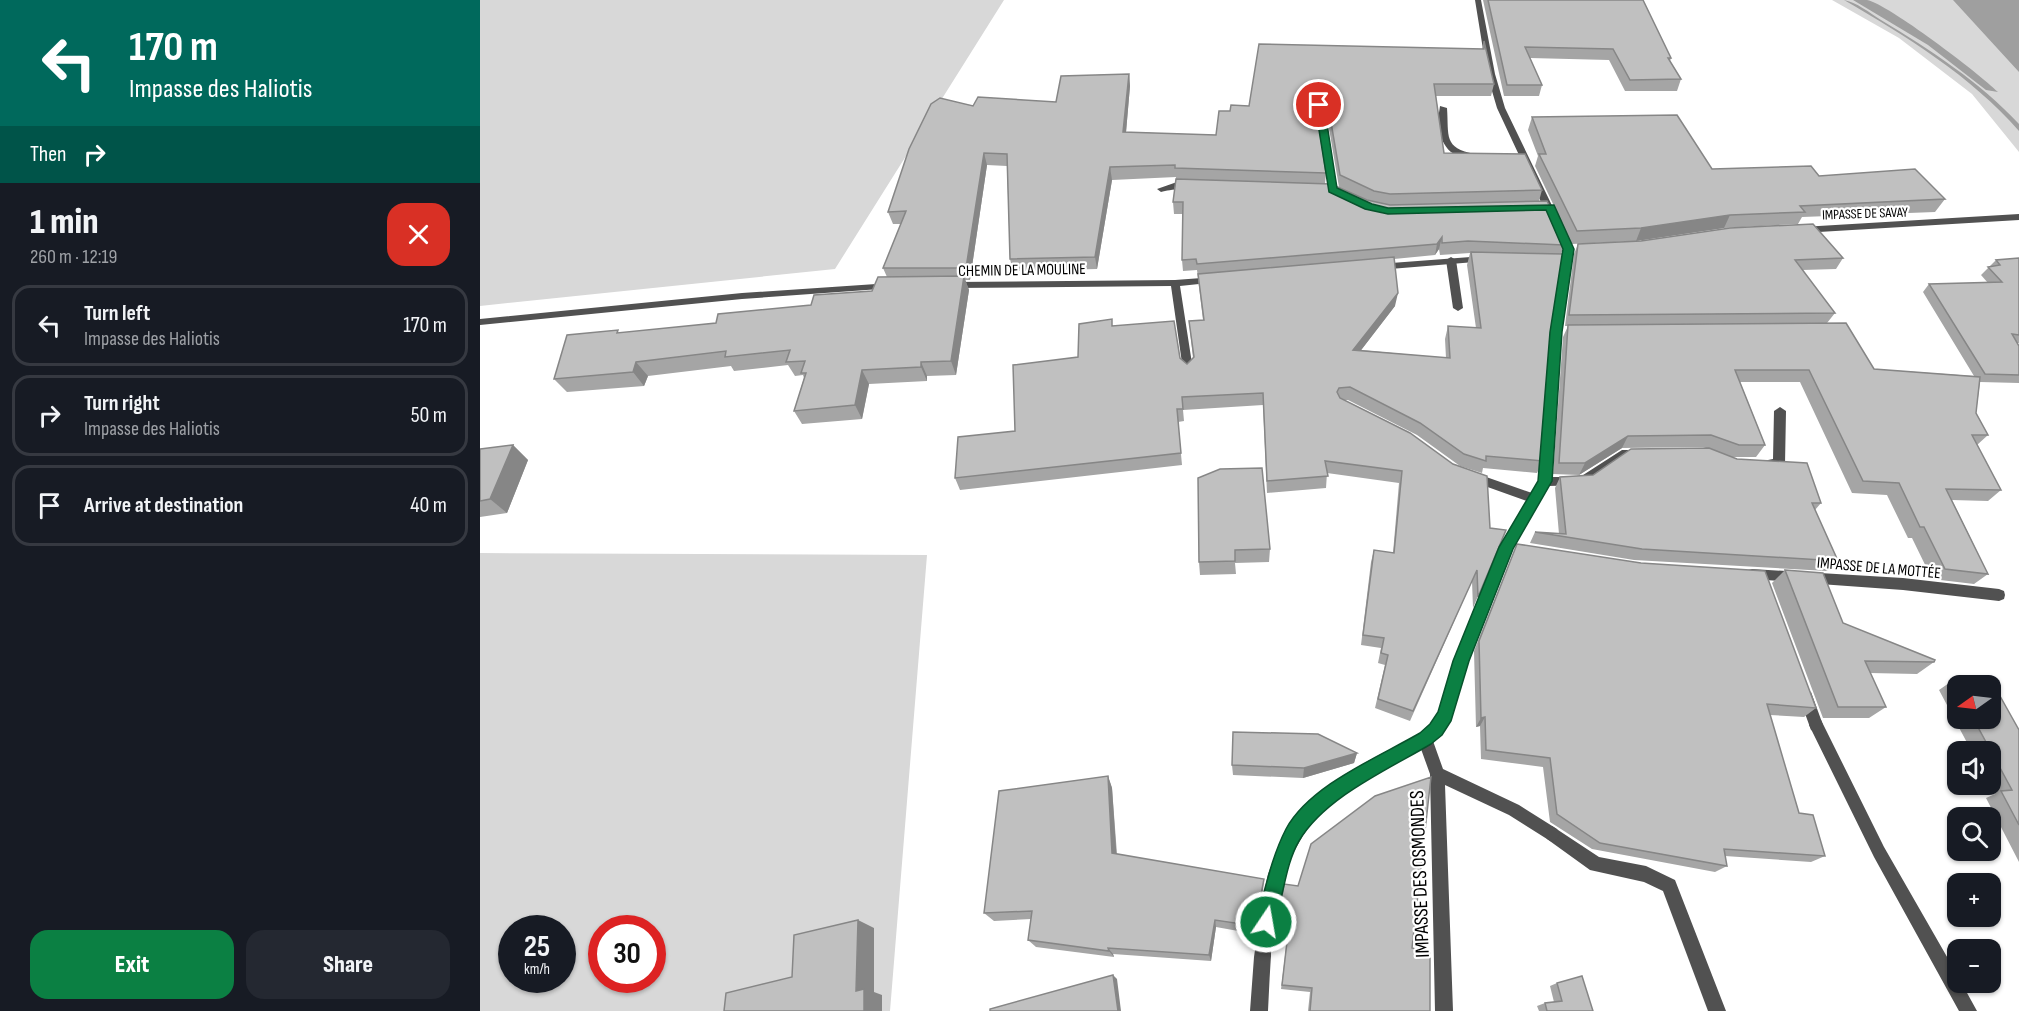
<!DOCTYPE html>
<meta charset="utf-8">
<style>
body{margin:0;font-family:"Sofia Sans Condensed",sans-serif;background:#242831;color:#f1f3f6;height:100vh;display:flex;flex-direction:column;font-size:22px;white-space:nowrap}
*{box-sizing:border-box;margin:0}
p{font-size:20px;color:#9ea1a6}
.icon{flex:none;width:33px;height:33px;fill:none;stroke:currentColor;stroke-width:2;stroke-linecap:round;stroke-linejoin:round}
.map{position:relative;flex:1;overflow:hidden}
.drawer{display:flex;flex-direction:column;background:#171b24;width:480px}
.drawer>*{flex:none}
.guide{background:#00695c;color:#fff;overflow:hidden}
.needle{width:39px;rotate:256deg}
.tools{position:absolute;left:1467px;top:675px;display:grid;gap:12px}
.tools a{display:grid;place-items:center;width:54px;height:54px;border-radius:12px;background:#171b24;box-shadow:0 2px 4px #0004;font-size:30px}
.speed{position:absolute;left:18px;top:915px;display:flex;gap:12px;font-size:30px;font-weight:700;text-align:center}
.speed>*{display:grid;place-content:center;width:78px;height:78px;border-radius:50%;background:#171b24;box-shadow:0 2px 4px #0004;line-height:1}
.speed small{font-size:15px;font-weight:400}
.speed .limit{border:9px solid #d22;background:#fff;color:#111}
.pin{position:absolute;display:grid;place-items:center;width:51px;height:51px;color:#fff;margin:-26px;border:3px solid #fff;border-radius:50%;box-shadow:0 2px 6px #0007}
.me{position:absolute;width:66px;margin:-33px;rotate:12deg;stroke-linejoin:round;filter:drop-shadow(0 0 4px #0008)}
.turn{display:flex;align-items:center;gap:21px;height:126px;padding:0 30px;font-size:27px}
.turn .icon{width:78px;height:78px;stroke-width:2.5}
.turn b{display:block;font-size:42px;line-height:51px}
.then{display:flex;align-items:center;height:57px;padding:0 30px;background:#0003;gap:12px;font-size:22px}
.round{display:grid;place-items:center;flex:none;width:63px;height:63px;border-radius:18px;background:#242831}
.summary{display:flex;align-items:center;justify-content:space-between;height:102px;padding:0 30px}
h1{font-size:36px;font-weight:800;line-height:45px}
.cta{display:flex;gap:12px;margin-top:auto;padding:12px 30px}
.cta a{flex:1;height:69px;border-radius:18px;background:#0b8043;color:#fff;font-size:24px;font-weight:800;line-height:69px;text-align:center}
.cta a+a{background:#242831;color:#f1f3f6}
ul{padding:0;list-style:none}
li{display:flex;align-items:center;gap:18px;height:81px;margin:0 12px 9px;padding:0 18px;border:3px solid #363941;border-radius:18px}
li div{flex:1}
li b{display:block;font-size:22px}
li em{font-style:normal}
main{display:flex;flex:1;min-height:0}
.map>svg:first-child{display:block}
.green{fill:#d8d8d8;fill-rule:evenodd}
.water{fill:#9f9f9f}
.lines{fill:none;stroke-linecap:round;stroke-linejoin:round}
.lane{fill:#515151;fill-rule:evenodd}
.street{fill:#515151;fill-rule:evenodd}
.wall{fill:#a5a5a5;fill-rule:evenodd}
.shaded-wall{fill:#868686}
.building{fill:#c0c0c0;stroke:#868686;stroke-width:1.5}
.route{fill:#0b8043;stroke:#07532c;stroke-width:1.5}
.labels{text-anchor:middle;stroke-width:4.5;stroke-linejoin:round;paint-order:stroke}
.far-street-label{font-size:14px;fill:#000;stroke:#fff}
.street-label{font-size:16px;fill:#000;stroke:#fff}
.near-street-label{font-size:20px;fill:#000;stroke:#fff}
</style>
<main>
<section class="drawer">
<div class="guide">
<div class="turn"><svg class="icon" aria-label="left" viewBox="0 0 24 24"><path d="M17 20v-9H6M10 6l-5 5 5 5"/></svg><div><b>170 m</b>Impasse des Haliotis</div></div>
<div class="then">Then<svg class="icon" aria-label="right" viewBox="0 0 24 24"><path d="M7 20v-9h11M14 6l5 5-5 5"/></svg></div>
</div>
<div class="summary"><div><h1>1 min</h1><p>260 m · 12:19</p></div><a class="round" style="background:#d93025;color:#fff"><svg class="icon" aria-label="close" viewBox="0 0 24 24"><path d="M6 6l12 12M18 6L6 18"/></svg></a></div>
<ul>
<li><svg class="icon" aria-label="left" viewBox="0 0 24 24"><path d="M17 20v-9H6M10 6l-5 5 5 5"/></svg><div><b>Turn left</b><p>Impasse des Haliotis</p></div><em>170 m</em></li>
<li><svg class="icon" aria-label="right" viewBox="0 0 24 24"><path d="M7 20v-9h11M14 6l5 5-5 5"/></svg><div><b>Turn right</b><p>Impasse des Haliotis</p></div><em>50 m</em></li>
<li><svg class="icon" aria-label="arrive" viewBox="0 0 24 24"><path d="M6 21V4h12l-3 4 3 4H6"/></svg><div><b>Arrive at destination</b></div><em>40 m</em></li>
</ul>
<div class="cta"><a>Exit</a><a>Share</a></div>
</section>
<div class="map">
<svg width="1539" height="1011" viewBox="0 0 1539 1011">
<rect width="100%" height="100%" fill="#fff"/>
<path class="green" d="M0,0H524L355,269L0,306Z
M1352,0H1539V152L1492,94L1419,38Z
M0,553L447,555L410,1011H0ZM32,928H82V980H32ZM122,928H172V980H122Z"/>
<path class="water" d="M1364,0C1376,2 1390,13 1401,20C1449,49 1500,82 1539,124V131C1491,76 1426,36 1364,0Z
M1373,0C1377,0 1383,0 1387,0C1408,4 1500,74 1518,92L1506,90L1448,45Z
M1473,0H1539V72Z"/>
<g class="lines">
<path class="lane" d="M960,106L967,108C969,136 963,148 995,154V158C963,161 955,132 960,106Z
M971,257L976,260L983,308L978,311L973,308L966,260Z
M1336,718L1341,720L1404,847L1478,976V982H1481L1497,1011H1479L1394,857L1329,725L1331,720Z
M1072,826L1119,857L1166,866L1195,880L1246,1011H1228L1183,891L1164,882L1110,870L1067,839L1064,834L1067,829Z"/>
<path class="street" d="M995,0H1001L1015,74L1025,108L1093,249L1081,332L1071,477H1100L1142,450H1158L1164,454L1158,458H1144L1106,485L1068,486L1032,549L988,661L972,715L961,735L953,741L963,769L1039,805L1077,829L1080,834L1077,839L1072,842L1067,839L1029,815L965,785L973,1011H955L950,774L941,749C912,766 882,780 855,801C791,850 792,937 788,1011H770L774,957L782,901L788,874L800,843L814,820L843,791L870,773L940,734L951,725L959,712L974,661L1020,547L1047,501L988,480L986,477L988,474L992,472L1052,493L1059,481L1071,332L1083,249L1017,108L1007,74Z
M836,103L843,105L857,190L853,193L849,190Z
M697,182H712L716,185C710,189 691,189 681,192L677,189Z
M1539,214V220L1322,233L1317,230L1322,227Z
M1004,256L1007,257V261L898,270L893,267L898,264Z
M735,277L740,280L738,282L700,286L713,370L708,374L703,370L691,286L473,288L468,285L473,282L695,280Z
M411,283L416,286L414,288L262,299L0,325V319L262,293Z
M1300,407L1306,411L1305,464C1301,471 1285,471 1281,464L1283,461L1293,459L1294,411Z
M1272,569L1423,578L1519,589L1524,591L1525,595L1524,599L1519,601L1423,590L1272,579L1268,578L1266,574L1268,570Z
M1326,690L1331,692L1343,725L1341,730L1336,732L1331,730L1319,697L1321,692Z"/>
</g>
<path class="wall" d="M1003,0H1163L1191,58L1190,61L1201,79L1197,91H1145L1129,60L1050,58L1062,85L1059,96H1024Z
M1004,41L1014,84L1011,96H956L964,153L1062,190L1059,201L1084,245L1081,254L1074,319L1063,461L1057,473L1003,468L1002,473L980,466L937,435L868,400H865L1010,528L1026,530L993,608L992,581L930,721L895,708L905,665L898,663L901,648L881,645L891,562L894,550L913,553L919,483L847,473L846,488L787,493L783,405L703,410L704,421L698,422L702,465L480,490L475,478L535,431L598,357L633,326L700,358L707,364L713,358L709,321L723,320L717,270L703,271L702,260L703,214H694L693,202L696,177L632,180L617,269L533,271L530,259L527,166L507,165L490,280H485L489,290L476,375L447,376V381L389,384L382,419L322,424L314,411L324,378L323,375L315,376L308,365L254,371L251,366L168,376L164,386L87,392L74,379L141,333L236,323L331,305L392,291L407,277L403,268L421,224H413L408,212L493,106L576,102L649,74L650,86L646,132L736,135L750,111L1002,49ZM838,101L845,105L859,187L845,184L846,173L835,103ZM959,249L960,255L990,253L987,265L996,328L968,326L965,339L966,358L881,350L915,306L914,259L955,255Z
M1052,117L1232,169L1339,176L1465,199L1455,212L1322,217L1318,224L1244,228L1156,241L1092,244L1055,166L1058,156L1048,130Z
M1098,244L1363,258L1356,269L1322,270L1355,313L1347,323L1394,369L1494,376L1443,292L1449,284L1508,283L1501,275L1516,260L1539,258V343H1537L1539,346V383L1500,382L1496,413L1508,435L1497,445L1521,490L1508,501L1472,500L1508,574L1494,584L1452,579L1432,538H1428L1407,495L1372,493L1320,382H1260L1285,445L1276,457H1252L1341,503L1335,510L1358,561L1347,571L1154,560L1050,543L1055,532L1079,534L1075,488L1080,477L1113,475L1226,448L1223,447L1142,448L1099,475L1073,474L1083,337L1088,326H1085L1094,254Z
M33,445L48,460L27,513L0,517V449Z
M718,478L790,549L789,562L755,563L756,574L720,575L719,562Z
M1037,544L1336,708L1324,717L1290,715L1319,813L1345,856L1331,862L1245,856L1247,866L1235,872L1112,849L1070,822L1063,767L1001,759L1000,726L996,727L994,651Z
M1305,570L1363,623L1454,662L1437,674L1390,673L1406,707L1389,718H1343L1292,583Z
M1472,681L1539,730V862L1506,798L1515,794L1510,784V752H1492L1459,690ZM1478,686L1510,718H1478Z
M877,753L874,763L823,778L753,775L752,765Z
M628,776L632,788L637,854L783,888L775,934L736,927L731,961L633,954L634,957L556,947L548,940L551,919L514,921L504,913Z
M802,890L932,948L950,1011H828L830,992L801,989L807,939L795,937Z
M1077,983L1113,1011H1059L1057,1006L1065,1003L1074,1002L1070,986Z"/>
<path class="shaded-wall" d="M649,74L650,86L645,144L643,132Z
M839,89L838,101L833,105L834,93Z
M504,153L507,165L490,280L486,268Z
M630,167L632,180L617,269L615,257Z
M1250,215L1244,228L1156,241L1161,228Z
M962,237L959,249L955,255L957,244Z
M484,276L489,290L476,375L471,361Z
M918,293L915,306L872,362L873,350Z
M156,362L168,376L164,386L153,372Z
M441,362L447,376V381L441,367Z
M382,370L389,384L382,419L375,405Z
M1148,436L1142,448L1099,475L1105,463Z
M33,445L48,460L27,513L10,499Z
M1005,717L1000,726L996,727L1001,718Z
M877,753L874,763L823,778L824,768Z
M628,776L632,788L637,863L632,853Z
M784,879L783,888L775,934V926Z
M378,920L394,928V992L402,995V1011H384L376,991Z
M735,920L736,927L731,961L729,955Z
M628,948L633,954L634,957L629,951Z
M633,975L637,979L641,1011H638Z"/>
<path class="building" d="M1008,0H1163L1191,58H1188L1201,79L1150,80L1133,49L1045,47L1062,85H1027Z
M1004,41L1014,84H954L964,153L1045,154L1062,190L910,194L894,191L860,175L846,93L839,89L834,93L846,173L695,168V165L630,167L615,257L530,259L527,154L504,153L486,268H403L426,211L408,212L429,149L451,104L460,98L493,106L498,97L576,102L581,76L649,74L643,132L736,135L739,111H750L751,105L769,106L779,44L1004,49Z
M1197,115L1232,169L1331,166L1339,176L1435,169L1465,199L1320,206L1325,212L1250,215L1161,228L1097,231L1059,154H1066L1052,117Z
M696,179L851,184L887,200L910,205L1067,201L1085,238L1084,245L988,241L962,243V237L957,244L717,264L716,259L702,260L703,202H693Z
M1333,224L1363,258L1315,260L1355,313L1089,315L1098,244L1161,241L1250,228Z
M991,252L1083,254L1074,319L1063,461L1006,456V461L984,454L940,423L870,387L859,388L857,392L860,398L930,433L973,464L1007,476L1010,528L1026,530L998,597L997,570L933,711L898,699L908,655L901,653L904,638L883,635L894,550L914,553L922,471L845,461L848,476L787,481L783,393L702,397L703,409H697L701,453L475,478L478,437L535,431L533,365L598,357L599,324L632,319V326L694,321L700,358L707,364L714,357L709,321L724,320L718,274L914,257L918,293L873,350L970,358L968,326L1001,328Z
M1539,258V335L1532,334L1539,346V375L1505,374L1449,284L1522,282L1508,267L1520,265L1516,260Z
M484,276L471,361L441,362V367L382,370L375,405L314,411L326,373H321L325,361L306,362L310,350L245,357L246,351L156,362L153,372L74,379L87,335L138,330L137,333L236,323L238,314L331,305L334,295L392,291L398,277Z
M1366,323L1394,369L1500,377L1496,413L1508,435H1492L1521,490L1466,489L1508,574L1465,569L1444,527H1440L1419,483L1383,481L1329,370H1255L1285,445H1259L1231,435L1148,436L1105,463H1079L1088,325Z
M33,445L10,499L0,501V449Z
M1229,448L1257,459L1327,463L1341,503H1332L1358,561L1162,549L1055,532L1086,534L1080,477L1113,475L1151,449Z
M782,468L790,549L755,550V561L719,562L718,478L740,469Z
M1037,544L1161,563L1285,571L1336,708L1287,704L1319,813L1333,815L1345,856L1244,849L1247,866L1120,843L1077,814L1070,758L1006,750L1005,717L1001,718L999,641Z
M1305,570L1343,573L1363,623L1455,660L1454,662L1385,661L1406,707H1358Z
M1511,680L1539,730V825L1521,791L1532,790L1493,718H1510V686H1478V691L1472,681Z
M753,732L838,734L877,753L824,768L752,765Z
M628,776L632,853L784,879L775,926L735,920L729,955L628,948L629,951L548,940L552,911L504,913L519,791Z
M951,777L932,948L950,953V1011H830L832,988L802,985L808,933L796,931L804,884L818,886L831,844L895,796Z
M378,920L376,991L384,989V1011H244L246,993L312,977L314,935Z
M633,975L638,1011H510V1009Z
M1102,976L1113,1011H1067L1065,1003L1082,1001L1077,983Z"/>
<path class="route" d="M839,102L844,105L857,188L892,204L908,208L1074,205L1094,249L1082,332L1072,481L1033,549L989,661L971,721L962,735L951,744C909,769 845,797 819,841C804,867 804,900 792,928L786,931L779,928L776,922C785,891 791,858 806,829C830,785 897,758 940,733L950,724L958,712L973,661L1019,547L1058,481L1070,332L1083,249L1066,210L908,214L885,209L849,192L835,105Z"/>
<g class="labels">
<g class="far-street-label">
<text transform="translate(1385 213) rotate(-2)" y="5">IMPASSE DE SAVAY</text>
</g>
<g class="street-label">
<text transform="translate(542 269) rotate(-1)" y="6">CHEMIN DE LA MOULINE</text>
<text transform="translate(1399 567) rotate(5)" y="6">IMPASSE DE LA MOTTÉE</text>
</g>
<g class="near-street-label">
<text transform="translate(939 874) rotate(-92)" y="7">IMPASSE DES OSMONDES</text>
</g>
</g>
</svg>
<div class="tools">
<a><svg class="needle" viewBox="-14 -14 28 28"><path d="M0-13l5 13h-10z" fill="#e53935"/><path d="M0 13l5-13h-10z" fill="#9ea1a6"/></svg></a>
<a><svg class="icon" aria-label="sound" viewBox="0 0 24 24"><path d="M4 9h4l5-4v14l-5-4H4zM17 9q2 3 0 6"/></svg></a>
<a><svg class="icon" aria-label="search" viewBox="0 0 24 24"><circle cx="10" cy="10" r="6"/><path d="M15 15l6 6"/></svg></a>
<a>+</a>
<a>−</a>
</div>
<div class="speed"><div>25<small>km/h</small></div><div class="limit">30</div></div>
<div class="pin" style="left:839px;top:105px;background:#d93025"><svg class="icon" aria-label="arrive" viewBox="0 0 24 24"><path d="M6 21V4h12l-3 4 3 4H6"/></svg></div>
<svg class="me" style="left:786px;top:922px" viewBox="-20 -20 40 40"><circle r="17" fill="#0b8043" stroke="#fff" stroke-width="3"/><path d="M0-11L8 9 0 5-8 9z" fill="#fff"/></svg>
</div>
</main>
